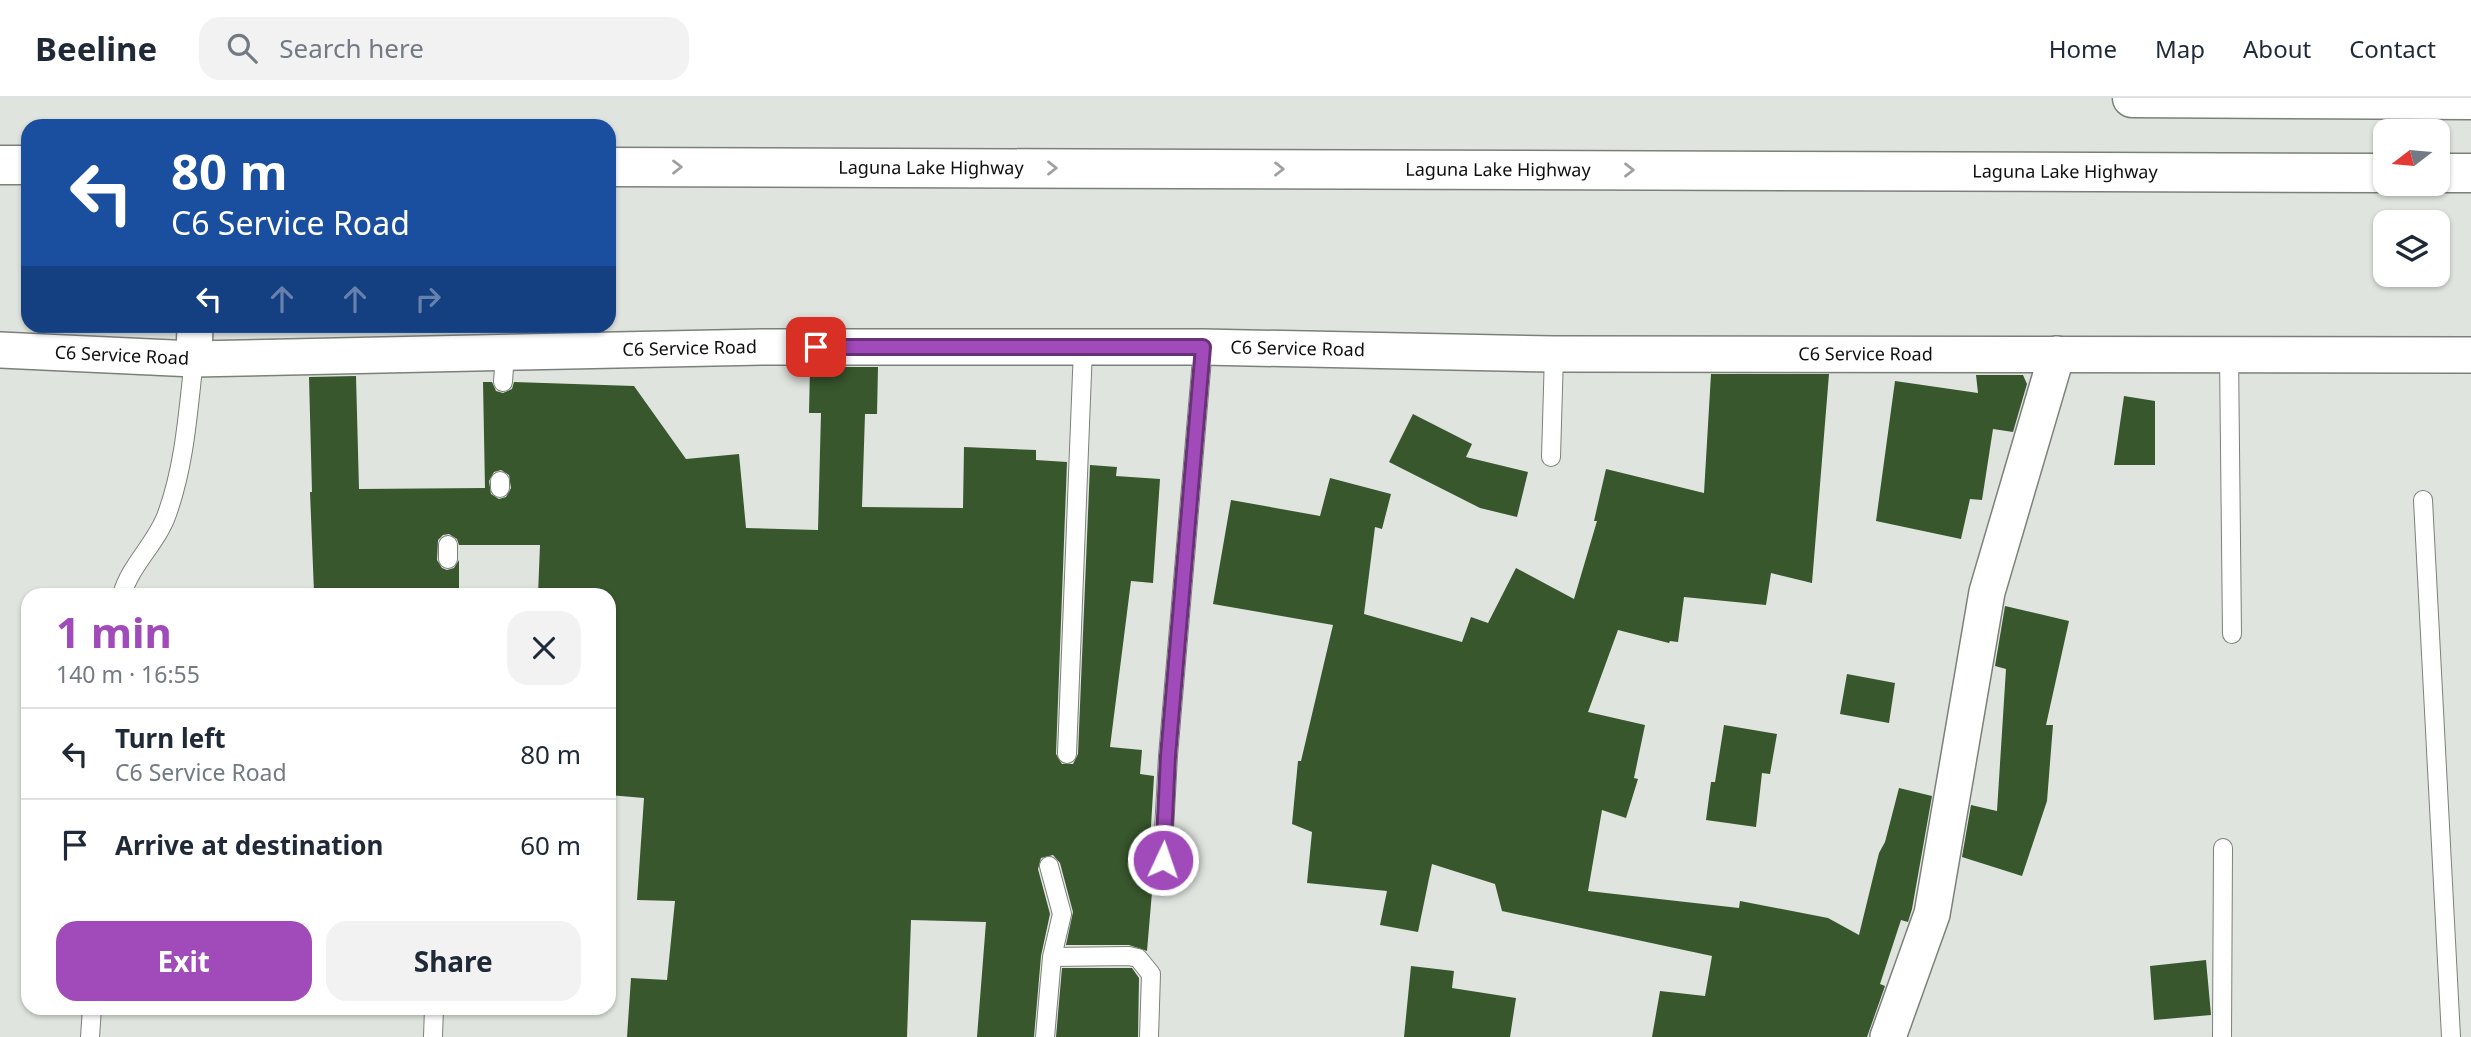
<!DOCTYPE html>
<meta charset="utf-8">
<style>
body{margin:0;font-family:"Noto Sans",sans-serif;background:#f2f2f3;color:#1f2937;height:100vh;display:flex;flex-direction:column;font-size:26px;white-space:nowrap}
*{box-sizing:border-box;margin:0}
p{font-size:23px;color:#747a83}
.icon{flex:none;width:38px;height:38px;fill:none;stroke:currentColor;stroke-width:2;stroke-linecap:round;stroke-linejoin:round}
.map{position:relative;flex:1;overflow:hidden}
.side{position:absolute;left:21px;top:490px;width:595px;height:427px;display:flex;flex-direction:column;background:#fff;border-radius:21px;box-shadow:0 2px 5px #0004}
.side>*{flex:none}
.banner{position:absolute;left:21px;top:21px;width:595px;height:214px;border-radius:21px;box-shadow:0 2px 5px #0004;background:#1a4fa0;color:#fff;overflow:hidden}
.needle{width:46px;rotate:254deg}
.controls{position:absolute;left:2373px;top:21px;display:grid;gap:14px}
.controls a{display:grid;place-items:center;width:77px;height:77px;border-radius:14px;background:#fff;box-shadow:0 2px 5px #0004;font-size:35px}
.pin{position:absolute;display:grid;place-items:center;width:60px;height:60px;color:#fff;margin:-30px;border-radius:14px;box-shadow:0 4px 10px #0006}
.me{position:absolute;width:77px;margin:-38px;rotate:3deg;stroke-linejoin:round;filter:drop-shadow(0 0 5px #0008)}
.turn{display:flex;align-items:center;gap:24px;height:147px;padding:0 35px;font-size:32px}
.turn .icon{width:91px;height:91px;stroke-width:2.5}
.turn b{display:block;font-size:49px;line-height:60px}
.lanes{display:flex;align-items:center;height:66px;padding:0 35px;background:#0003;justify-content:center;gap:35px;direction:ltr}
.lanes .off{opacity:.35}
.round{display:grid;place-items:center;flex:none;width:74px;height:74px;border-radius:21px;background:#f2f2f3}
.overview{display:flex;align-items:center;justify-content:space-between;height:119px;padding:0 35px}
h1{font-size:42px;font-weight:700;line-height:52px;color:#a04bb9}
.cta{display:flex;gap:14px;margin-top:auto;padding:14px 35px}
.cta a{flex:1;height:80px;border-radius:21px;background:#a04bb9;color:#fff;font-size:28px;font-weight:700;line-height:80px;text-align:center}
.cta a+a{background:#f2f2f3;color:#1f2937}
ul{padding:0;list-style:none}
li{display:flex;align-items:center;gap:21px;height:91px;padding:0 35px;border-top:2px solid #e0e1e3}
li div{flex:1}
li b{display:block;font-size:26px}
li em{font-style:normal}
header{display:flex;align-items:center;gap:42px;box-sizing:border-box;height:98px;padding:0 35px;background:#fff;border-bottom:2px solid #e0e1e3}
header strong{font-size:33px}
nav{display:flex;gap:38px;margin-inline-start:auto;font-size:24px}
.search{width:490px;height:63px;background:#f2f2f3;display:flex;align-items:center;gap:18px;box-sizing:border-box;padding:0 24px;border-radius:21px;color:#747a83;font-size:26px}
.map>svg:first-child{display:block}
.building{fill:#38572d;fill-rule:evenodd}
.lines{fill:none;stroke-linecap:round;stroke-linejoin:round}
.lane-casing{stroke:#7c807b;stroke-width:20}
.street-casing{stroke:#7c807b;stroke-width:38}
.primary-casing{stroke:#7c807b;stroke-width:41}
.lane{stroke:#fff;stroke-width:18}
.street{stroke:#fff;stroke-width:35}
.primary{stroke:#fff;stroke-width:38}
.oneway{stroke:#9f9f9f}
.route-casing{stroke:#683178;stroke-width:18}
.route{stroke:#a04bb9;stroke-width:12}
.labels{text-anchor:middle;stroke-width:7;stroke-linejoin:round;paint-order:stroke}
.street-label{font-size:18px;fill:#0e0f0e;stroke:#e0e4df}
</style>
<header>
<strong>Beeline</strong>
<div class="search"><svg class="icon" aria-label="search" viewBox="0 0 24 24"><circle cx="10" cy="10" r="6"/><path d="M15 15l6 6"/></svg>Search here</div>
<nav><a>Home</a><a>Map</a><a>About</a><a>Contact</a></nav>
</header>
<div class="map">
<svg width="2471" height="939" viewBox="0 0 2471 939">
<rect width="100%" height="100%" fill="#e0e4df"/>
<path class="building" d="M810,269H878L877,316H865L862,409L963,410L964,349L1036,352V362L1067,364L1056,656L1062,666H1073L1078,656L1090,367L1117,369L1116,378L1160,381L1153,485L1131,483L1110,649L1142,652L1140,676L1154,678L1148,778L1150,779L1152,794L1147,853L1129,847H1066L1073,814L1060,765L1053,757L1041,760L1038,771L1050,816L1041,858L1034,939H977L986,824L911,822L907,939H627L631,880L667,882L675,803L637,802L644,700L609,697V497H538L540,447H459L457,441L449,436L443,437L438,442L437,462L442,470L447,472L454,470L459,462V497H394V490L314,494L310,394H312L309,279L356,278L359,391L485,390L483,284H492L496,293L503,295L512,291L514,284L634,288L686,361L739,356L746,430L818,432L821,315H809ZM501,372L509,377L511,390L506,399L499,401L491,396L489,383L494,374Z
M1711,276H1829L1812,485L1771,475L1766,507L1684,499L1678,544L1670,543L1669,545L1618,532L1588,614L1645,627L1634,680L1638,681L1626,720L1602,712L1588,793L1739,810L1740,803L1828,820L1859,837L1879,755L1885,744L1899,690L1932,698L1912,811L1908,824L1901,822L1880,886L1885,888L1867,939H1652L1660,893L1705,898L1712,858L1502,813L1495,786L1432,766L1418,834L1380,827L1387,793L1307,785L1312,734L1292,726L1298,663H1301L1333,527L1213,506L1231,402L1320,418L1330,380L1391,396L1382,431L1375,429L1364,516L1462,544L1471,519L1488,525L1516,470L1574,501L1597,423H1594L1606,371L1704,395Z
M1976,277H2023L2027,286L2013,334L1993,331L1982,402L1970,401L1961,441L1876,423L1895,283L1978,295Z
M2124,298L2155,303V367H2114Z
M1413,316L1472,346L1466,359L1528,374L1517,419L1480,410L1389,364Z
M2005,508L2069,523L2046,627H2053L2047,703L2022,778L1962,759L1971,707L1997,713L2006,571L1995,568Z
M1847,576L1895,585L1889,625L1840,616Z
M1724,627L1777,636L1770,676L1762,675L1756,729L1706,722L1711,684H1715Z
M2206,862L2211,917L2154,922L2150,868Z
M1411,868L1454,873L1452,890L1516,900L1510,939H1404Z
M1062,870H1132L1139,880L1138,939H1056Z"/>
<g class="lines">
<g class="lane-casing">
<path id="lane" d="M2229,256L2232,536
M503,284L505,254
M1551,359L1554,256
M500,390V383
M2423,402L2451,939
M448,461V447
M122,497C130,467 157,445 167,416C185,366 188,313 194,261
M1067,656L1083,250
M1161,788L1168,658L1203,249
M1052,859L1129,858L1138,860L1151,876L1149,939
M90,939L92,910
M433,939L434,910
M1045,939L1052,859L1062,816L1049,768
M2222,939L2223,750"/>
</g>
<g class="street-casing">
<g id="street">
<path id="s1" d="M0,252L194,261L762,249H1203L1554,256L2471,257"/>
<path d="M194,261L195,228"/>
<path d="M1888,939L1932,816L1987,494L2057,256"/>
</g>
</g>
<g class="primary-casing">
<g id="primary">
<path d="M2132,0L2471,2"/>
<path d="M0,67H28"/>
<path id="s2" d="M609,69L2385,75"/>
<path d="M2438,75H2471"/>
</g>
</g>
<use href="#lane" class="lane"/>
<use href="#street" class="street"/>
<use href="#primary" class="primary"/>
</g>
<defs><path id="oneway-chevron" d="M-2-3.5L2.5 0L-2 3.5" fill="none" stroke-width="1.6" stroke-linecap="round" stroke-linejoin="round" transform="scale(1.75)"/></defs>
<g class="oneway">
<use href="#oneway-chevron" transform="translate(677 69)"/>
<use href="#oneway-chevron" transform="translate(1052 70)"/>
<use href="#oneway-chevron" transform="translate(1279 71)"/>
<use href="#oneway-chevron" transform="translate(1629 72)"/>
</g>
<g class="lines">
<g class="route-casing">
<path id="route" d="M816,249H1203L1168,658L1163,762"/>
</g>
<use href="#route" class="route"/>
</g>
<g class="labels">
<g class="street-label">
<text dy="6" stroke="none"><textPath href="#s2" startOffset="322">Laguna Lake Highway</textPath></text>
<text dy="6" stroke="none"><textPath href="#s2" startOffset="889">Laguna Lake Highway</textPath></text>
<text dy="6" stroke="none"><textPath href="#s2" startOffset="1456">Laguna Lake Highway</textPath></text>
<text dy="6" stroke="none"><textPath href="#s1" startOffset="690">C6 Service Road</textPath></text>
<text dy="6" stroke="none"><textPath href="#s1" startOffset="1298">C6 Service Road</textPath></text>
<text dy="6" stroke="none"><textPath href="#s1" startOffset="1866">C6 Service Road</textPath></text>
<text dy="6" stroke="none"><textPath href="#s1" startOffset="122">C6 Service Road</textPath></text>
</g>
</g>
</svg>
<div class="controls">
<a><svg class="needle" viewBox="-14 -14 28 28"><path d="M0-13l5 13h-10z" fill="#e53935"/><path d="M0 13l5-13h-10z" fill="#747a83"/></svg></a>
<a><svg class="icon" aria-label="layers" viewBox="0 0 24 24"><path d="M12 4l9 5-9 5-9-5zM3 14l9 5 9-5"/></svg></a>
</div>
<div class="pin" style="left:816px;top:249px;background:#d93025"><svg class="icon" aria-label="arrive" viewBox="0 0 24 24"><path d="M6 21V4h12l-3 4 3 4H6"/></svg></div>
<svg class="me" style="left:1163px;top:762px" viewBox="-20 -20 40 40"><circle r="17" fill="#a04bb9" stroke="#fff" stroke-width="3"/><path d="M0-11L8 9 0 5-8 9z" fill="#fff"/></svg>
<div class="banner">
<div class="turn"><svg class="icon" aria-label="left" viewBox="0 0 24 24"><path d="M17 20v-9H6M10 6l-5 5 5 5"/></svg><div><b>80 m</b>C6 Service Road</div></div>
<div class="lanes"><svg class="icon" aria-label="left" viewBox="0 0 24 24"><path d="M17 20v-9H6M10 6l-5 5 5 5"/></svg><svg class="icon off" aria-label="ahead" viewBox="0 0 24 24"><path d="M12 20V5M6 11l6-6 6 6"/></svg><svg class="icon off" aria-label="ahead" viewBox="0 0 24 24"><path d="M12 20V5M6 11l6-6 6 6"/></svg><svg class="icon off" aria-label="right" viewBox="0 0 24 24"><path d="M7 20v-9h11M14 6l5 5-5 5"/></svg></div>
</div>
<section class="side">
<div class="overview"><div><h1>1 min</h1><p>140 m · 16:55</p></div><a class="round"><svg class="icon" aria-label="close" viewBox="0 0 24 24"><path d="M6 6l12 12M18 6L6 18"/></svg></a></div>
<ul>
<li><svg class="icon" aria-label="left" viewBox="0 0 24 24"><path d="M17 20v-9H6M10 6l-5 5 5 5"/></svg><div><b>Turn left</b><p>C6 Service Road</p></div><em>80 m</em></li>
<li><svg class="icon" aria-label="arrive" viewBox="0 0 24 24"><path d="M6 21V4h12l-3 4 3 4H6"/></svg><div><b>Arrive at destination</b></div><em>60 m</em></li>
</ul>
<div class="cta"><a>Exit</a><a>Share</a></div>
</section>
</div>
